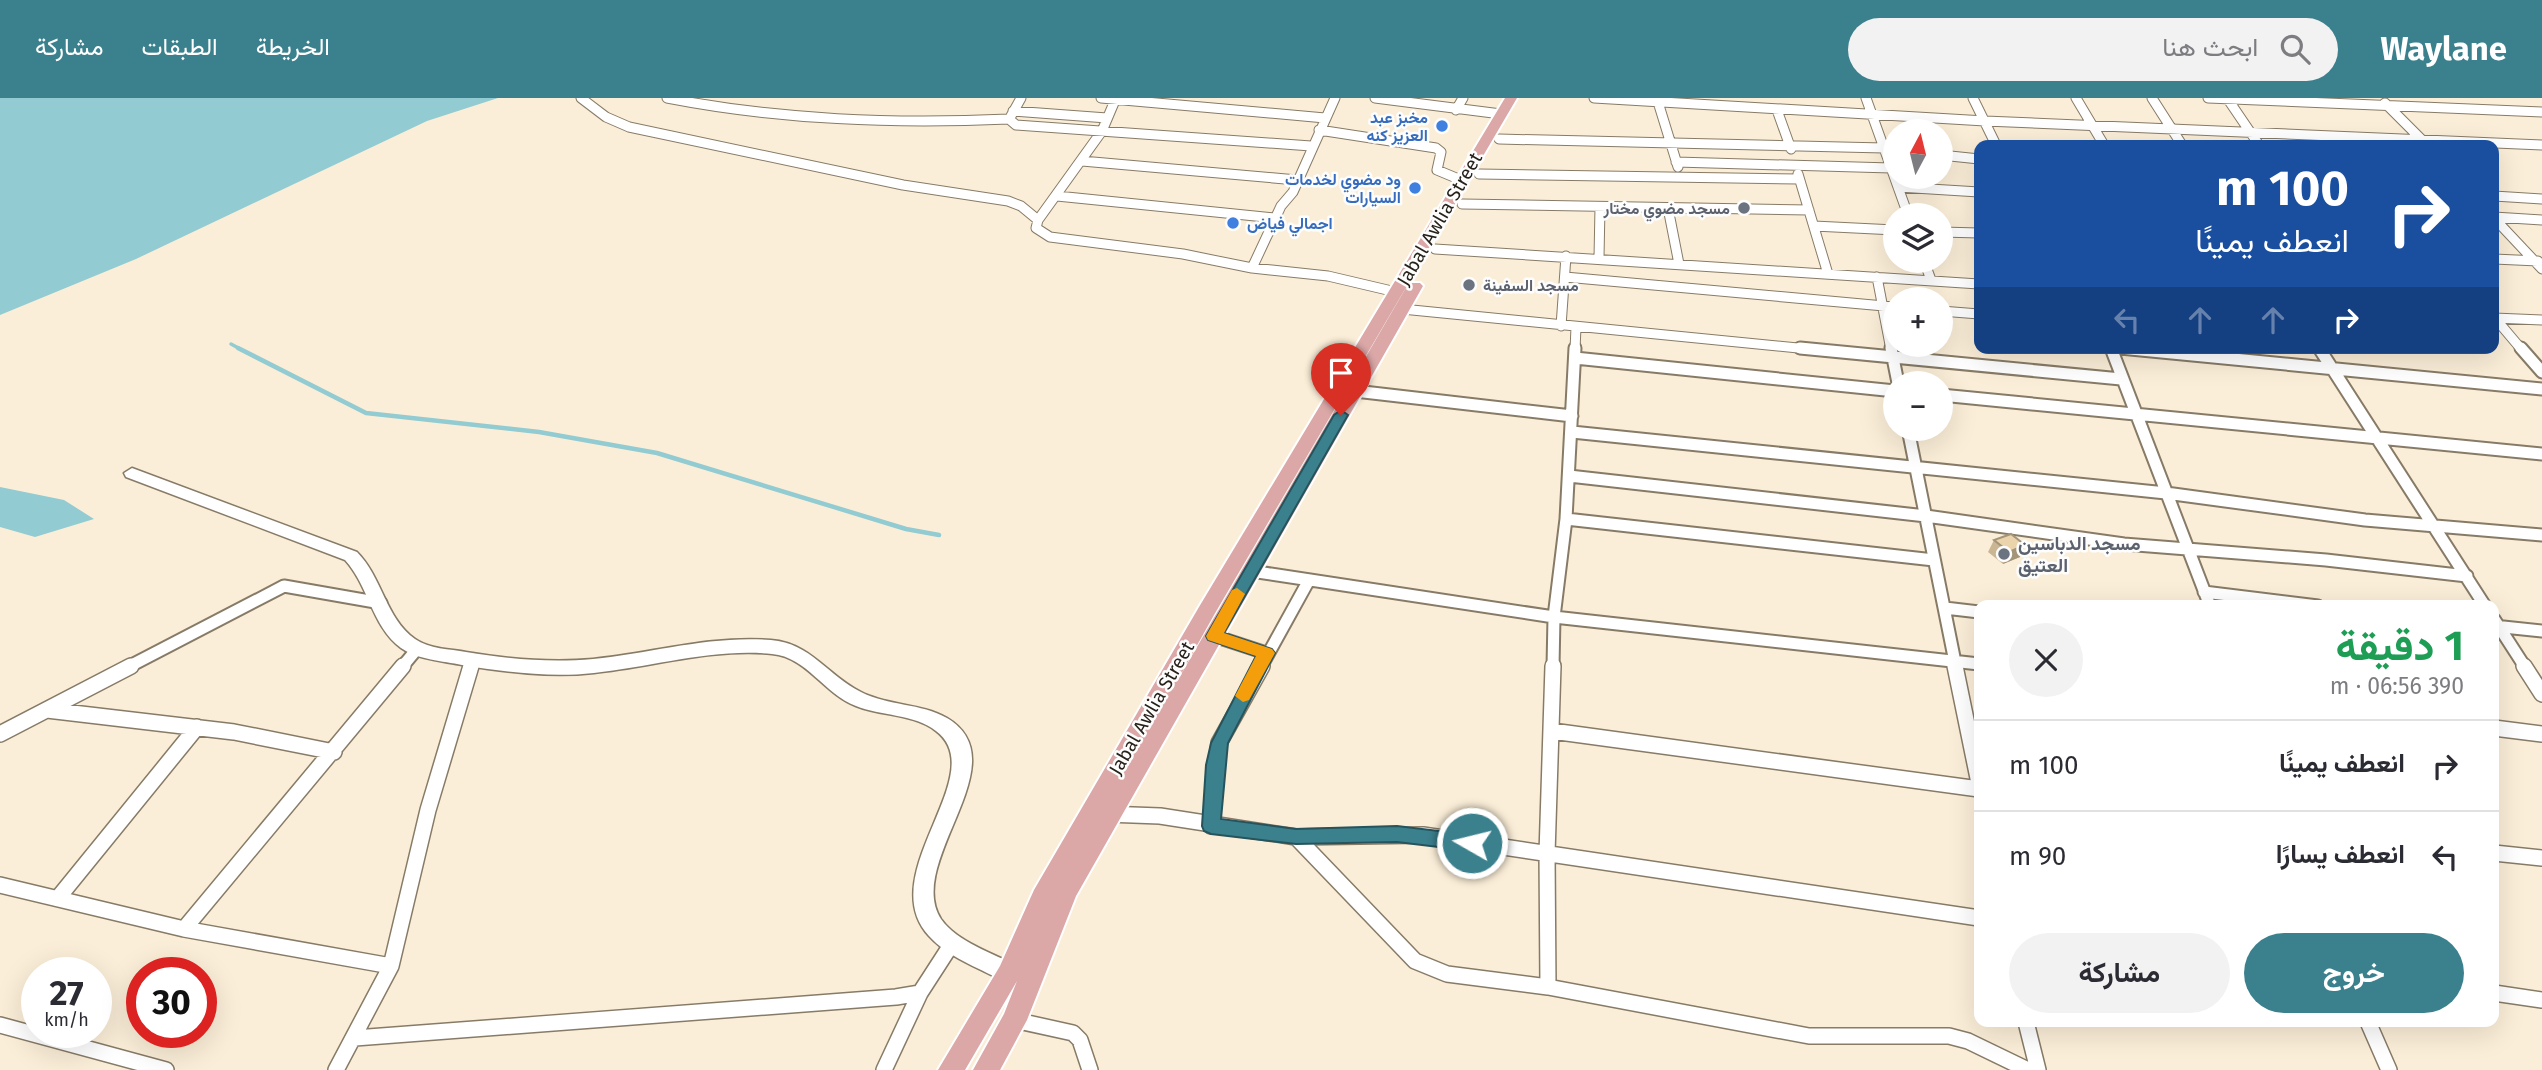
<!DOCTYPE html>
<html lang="ar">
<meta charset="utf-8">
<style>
body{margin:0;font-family:"Fira Sans",Vazirmatn,sans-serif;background:#f2f2f3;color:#2b2b33;direction:rtl;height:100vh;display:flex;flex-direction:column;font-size:26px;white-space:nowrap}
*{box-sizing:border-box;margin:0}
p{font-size:23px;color:#7c7c81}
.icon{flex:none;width:38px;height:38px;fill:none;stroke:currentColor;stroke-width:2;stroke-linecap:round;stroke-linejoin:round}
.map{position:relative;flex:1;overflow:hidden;direction:ltr}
.details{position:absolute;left:1974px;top:502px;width:525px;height:427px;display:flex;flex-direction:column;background:#fff;border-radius:14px;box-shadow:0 7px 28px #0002;direction:rtl}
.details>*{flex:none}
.guide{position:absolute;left:1974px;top:42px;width:525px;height:214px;border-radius:14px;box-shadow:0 7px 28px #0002;direction:rtl;background:#1a4fa0;color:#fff;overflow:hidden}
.needle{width:46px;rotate:7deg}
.controls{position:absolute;left:1883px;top:21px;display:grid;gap:14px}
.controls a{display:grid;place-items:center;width:70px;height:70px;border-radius:50%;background:#fff;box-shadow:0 7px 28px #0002;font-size:35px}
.speed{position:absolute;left:21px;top:859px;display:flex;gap:14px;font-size:35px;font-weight:700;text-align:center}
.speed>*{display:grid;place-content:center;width:91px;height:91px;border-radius:50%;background:#fff;box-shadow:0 7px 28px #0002;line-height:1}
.speed small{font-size:18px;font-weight:400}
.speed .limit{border:10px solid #d22;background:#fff;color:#111}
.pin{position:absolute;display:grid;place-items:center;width:60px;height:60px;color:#fff;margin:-72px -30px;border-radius:50% 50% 50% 0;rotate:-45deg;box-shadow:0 0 7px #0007}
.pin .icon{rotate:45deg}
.me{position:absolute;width:77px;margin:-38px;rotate:278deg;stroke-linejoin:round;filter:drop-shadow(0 0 5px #0008)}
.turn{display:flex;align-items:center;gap:24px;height:147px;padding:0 35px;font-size:32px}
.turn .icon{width:91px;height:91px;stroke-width:2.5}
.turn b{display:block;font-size:49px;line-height:60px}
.lanes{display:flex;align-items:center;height:66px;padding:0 35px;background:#0003;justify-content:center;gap:35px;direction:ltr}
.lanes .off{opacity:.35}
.round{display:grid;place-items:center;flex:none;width:74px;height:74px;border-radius:37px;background:#f2f2f3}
.head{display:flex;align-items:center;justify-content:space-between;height:119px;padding:0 35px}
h1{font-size:42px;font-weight:700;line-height:52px;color:#1e9e55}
.cta{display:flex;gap:14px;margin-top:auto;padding:14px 35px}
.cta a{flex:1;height:80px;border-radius:42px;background:#3b808d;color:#fff;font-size:28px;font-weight:700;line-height:80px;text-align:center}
.cta a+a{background:#f2f2f3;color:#2b2b33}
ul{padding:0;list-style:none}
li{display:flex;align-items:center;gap:21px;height:91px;padding:0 35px;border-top:2px solid #e1e1e2}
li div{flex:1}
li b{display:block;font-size:26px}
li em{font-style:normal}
header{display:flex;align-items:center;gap:42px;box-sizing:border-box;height:98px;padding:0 35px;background:#3b808d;color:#fff}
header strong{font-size:33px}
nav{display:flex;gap:38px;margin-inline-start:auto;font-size:24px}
.search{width:490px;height:63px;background:#f2f2f3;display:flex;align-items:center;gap:18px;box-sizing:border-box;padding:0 24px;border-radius:38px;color:#7c7c81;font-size:26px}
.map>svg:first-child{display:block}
.water{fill:#92cbd1}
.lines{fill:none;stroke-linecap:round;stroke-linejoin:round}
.stream-far1{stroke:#92cbd1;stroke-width:3.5}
.stream{stroke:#92cbd1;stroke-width:4.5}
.street-far2-casing{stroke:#877b67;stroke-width:11}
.street-far1-casing{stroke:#877b67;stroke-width:15}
.street-casing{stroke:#877b67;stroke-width:18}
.secondary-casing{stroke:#877b67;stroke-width:3}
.primary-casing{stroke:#fff;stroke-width:4}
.street-far2{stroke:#fff;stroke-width:9}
.street-far1{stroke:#fff;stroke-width:11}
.street{stroke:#fff;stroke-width:15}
.secondary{fill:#fff;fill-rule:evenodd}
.primary{fill:#dba7a7;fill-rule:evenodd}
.wall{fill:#cab693}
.shaded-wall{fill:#a49478}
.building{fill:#ebd4ab;stroke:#a49478;stroke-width:2}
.route{fill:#3b808d;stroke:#26535c;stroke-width:2}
.slow{fill:#f59e0b}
.shop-dot{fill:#3f7fe0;stroke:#fdfdfd;stroke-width:2.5}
.worship-dot{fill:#6b7280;stroke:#fdfdfd;stroke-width:2.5}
.labels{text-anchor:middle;stroke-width:5;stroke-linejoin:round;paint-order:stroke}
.far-shop-label{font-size:16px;font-weight:bold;fill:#366cbe;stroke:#fdfdfd;text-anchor:end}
.far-worship-label{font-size:16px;font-weight:bold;fill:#5b616d;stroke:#fdfdfd;text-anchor:end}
.street-label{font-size:19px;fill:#262119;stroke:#fdfdfd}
.worship-label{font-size:19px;font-weight:bold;fill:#5b616d;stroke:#fdfdfd;text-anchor:start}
</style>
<header>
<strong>Waylane</strong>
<div class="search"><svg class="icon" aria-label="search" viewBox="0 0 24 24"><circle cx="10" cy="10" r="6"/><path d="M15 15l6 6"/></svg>ابحث هنا</div>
<nav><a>الخريطة</a><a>الطبقات</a><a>مشاركة</a></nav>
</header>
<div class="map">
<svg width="2542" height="972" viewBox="0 0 2542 972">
<rect width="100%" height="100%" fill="#fbeed8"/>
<path class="water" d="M0,0H498L427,23L136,161L0,217Z
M0,389L64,402L94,421L35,439L0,429Z"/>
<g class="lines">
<path class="stream-far1" d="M231,246L242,252"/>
<path class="stream" d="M238,250L366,315L539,334L657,355L906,431L939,437"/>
<g class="street-far2-casing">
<path id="street-far2" d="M581,0L606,19L629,29L903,87L1008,103L1021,108L1038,122
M667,0C781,22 893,26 1009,21L1016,27L1311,48
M1101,0L1325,20
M1116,0L1102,33L1038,122L1036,130L1050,139L1183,156L1252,170L1328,178L1396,194
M1375,0L1501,16
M1594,0L1985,23L2542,47
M1866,0L1908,117
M1973,0L1996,47
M2076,0L2104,47
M2152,0L2182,47
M2208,0L2542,14
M2227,0L2259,47
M1658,4L1678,69
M2385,5L2424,44
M1456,12L1463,0
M1777,12L1791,51
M1013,13L1107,20
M1011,18L1021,0
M1319,32L1436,50L1441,54L1437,72L1461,82
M1499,41L1884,50
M1941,57L1979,61
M1082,63L1297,82
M1676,64L1891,70
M1479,76L1799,81
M1798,76L1828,176
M1898,89L1979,94
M1057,98L1275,120
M2494,98L2542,101
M1462,106L1809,112
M1668,110L1679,166
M2494,119L2542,122
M2494,120L2542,171
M1814,128L1895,132
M1941,134L1979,135
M1435,151L1979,186
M1599,160L1600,109
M2494,161L2538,163
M1924,163L1931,182
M1252,170L1281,108L1293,94L1335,0
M1565,179L1895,209
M1877,179L1891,252
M1402,211L1818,252
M1941,213L1979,216
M2494,220L2542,222
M2495,220L2522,252
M1561,228L1566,158
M2120,250L2136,252
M1575,252L1576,229"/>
</g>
<g class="street-far1-casing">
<path id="street-far1" d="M1800,250L2121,281
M1891,250L1898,285
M2111,250L2210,508
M2120,250L2542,291
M2319,250L2485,508
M2521,250L2542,274
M1575,260L1895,293
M1355,293L1572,318
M1941,297L2542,356
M1908,331L1956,569
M1572,334L2166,395L2365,422L2542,437
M1569,378L1926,418L2124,446L2326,462L2467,478
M1566,421L1934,462
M1251,473L1554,519L1979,566
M2204,494L2318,508
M1945,510L1979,514
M2494,521L2525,569
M2494,528L2542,533
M1214,538L1266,555
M128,569L284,488L381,505
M402,569L417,551
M471,569L473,562
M1261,569L1309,482
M1553,569L1554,519L1566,421L1575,250"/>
</g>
<g class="street-casing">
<path id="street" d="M1955,568L1979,685
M2524,568L2542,596
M47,612L234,634L334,654
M2494,630L2542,636
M1552,633L1979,691
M0,636L131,568
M1106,716L1160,718L1296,739L1423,737L1979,820
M1211,728L1219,645L1262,568
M1296,739L1415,863L1447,876L1548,889L1809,938H1949L1968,943L2028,972
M2494,755L2542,760
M0,787L184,831L391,868
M58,800L197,629
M184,831L403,568
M1548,889L1547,756L1553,568
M2494,895L2542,902
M1014,922L1073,935L1080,942L1090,972
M2026,924L2038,972
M2368,924L2389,972
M0,927L166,972
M355,940L896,899L920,895L953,844
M336,972L391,868L428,712L471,568
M884,972L920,895"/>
</g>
<g class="secondary-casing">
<path id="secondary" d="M132,370L357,454C382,479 386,521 415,541C429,551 450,551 466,554C508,561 550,565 593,561C652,555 711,537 771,542C811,545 828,578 861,594C888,608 921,605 947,620C1021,664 904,764 941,821C957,844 993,855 1017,868L1020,875L1017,882L1009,885L1001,882C977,869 948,859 929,838C872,776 993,676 936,633C915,616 880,618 856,608C824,596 807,559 772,556C712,550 653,569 594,575C550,580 505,574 462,567C443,563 418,562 401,550C372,529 369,488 345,462L126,379L124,375Z"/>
</g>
<g class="primary-casing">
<path id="primary" d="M1505,0H1517L1214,517L1176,585L1407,188L1410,185H1420L1423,188L1076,798L1027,922L1000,972H973L1004,916L1017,883L965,972H938L1000,868L1034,792L1199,509Z"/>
</g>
<use href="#street-far2" class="street-far2"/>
<use href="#street-far1" class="street-far1"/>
<use href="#street" class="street"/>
<use href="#secondary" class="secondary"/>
<use href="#primary" class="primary"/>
</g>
<path class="wall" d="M1994,442L2020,459L2003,466L1988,454Z"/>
<path class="shaded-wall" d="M2025,447L2020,459L2003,466L2009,454Z"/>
<path class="building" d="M2011,436L2025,447L2009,454L1994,442Z"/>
<path class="route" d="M1341,312L1348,317L1224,535L1272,551L1275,555L1228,645L1221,721L1296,731L1397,728L1472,737L1479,739L1482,745L1479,751L1472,753L1397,744L1296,746L1211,736L1204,733L1202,728L1206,667L1211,645L1256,558L1208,542L1206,538L1334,317Z"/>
<path class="slow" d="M1237,490L1245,496L1224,535L1272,551L1275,555L1249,602L1243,604L1235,598L1256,558L1208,542L1206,538L1232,492Z"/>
<g class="shop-dot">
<circle cx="1442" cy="28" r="7"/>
<circle cx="1415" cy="90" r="7"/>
<circle cx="1233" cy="125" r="7"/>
</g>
<g class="worship-dot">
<circle cx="1744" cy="110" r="7"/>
<circle cx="1469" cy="187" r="7"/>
<circle cx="2004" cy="456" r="7"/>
</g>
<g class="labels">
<g class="far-shop-label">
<text x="1428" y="25">مخبز عبد<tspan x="1428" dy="18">العزيز كنه</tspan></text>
<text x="1401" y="87">ود مضوي لخدمات<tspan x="1401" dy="18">السيارات</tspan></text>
<text x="1247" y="131" text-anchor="start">اجمالي فياض</text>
</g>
<g class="far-worship-label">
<text x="1730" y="116">مسجد مضوي مختار</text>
<text x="1483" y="193" text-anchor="start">مسجد السفينة</text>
</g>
<g class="street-label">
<text transform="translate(1439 121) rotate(-60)" y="7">Jabal Awlia Street</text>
<text transform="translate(1151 610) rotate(-60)" y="7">Jabal Awlia Street</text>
</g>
<g class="worship-label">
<text x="2018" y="452">مسجد الدباسين<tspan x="2018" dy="22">العتيق</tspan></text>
</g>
</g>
</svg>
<div class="controls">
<a><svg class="needle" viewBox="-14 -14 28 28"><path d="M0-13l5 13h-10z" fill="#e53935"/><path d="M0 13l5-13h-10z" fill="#7c7c81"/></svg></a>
<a><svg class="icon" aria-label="layers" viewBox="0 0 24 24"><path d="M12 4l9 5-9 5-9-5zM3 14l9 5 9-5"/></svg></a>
<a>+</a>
<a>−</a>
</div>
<div class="speed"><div>27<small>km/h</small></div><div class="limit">30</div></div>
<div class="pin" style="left:1341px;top:317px;background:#d93025"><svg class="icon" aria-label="arrive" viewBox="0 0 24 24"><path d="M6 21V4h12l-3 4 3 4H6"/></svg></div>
<svg class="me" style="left:1472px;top:745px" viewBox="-20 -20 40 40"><circle r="17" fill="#3b808d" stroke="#fff" stroke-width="3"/><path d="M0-11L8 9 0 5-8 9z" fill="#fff"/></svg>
<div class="guide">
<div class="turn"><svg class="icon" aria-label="right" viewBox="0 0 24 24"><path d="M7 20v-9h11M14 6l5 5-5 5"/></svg><div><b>100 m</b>انعطف يمينًا</div></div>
<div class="lanes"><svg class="icon off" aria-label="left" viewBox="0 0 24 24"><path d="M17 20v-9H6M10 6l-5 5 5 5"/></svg><svg class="icon off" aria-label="ahead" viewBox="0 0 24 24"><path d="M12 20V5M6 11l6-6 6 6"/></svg><svg class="icon off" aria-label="ahead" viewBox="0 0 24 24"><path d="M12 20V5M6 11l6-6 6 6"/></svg><svg class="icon" aria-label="right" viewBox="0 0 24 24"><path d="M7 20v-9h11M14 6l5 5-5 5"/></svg></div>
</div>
<section class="details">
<div class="head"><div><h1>1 دقيقة</h1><p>390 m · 06:56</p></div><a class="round"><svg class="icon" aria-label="close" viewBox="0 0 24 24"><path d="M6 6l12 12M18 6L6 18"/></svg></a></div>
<ul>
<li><svg class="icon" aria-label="right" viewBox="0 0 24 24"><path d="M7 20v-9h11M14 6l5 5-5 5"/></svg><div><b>انعطف يمينًا</b></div><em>100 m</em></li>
<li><svg class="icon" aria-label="left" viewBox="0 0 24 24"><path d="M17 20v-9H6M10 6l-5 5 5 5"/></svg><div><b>انعطف يسارًا</b></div><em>90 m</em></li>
</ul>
<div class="cta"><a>خروج</a><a>مشاركة</a></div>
</section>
</div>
